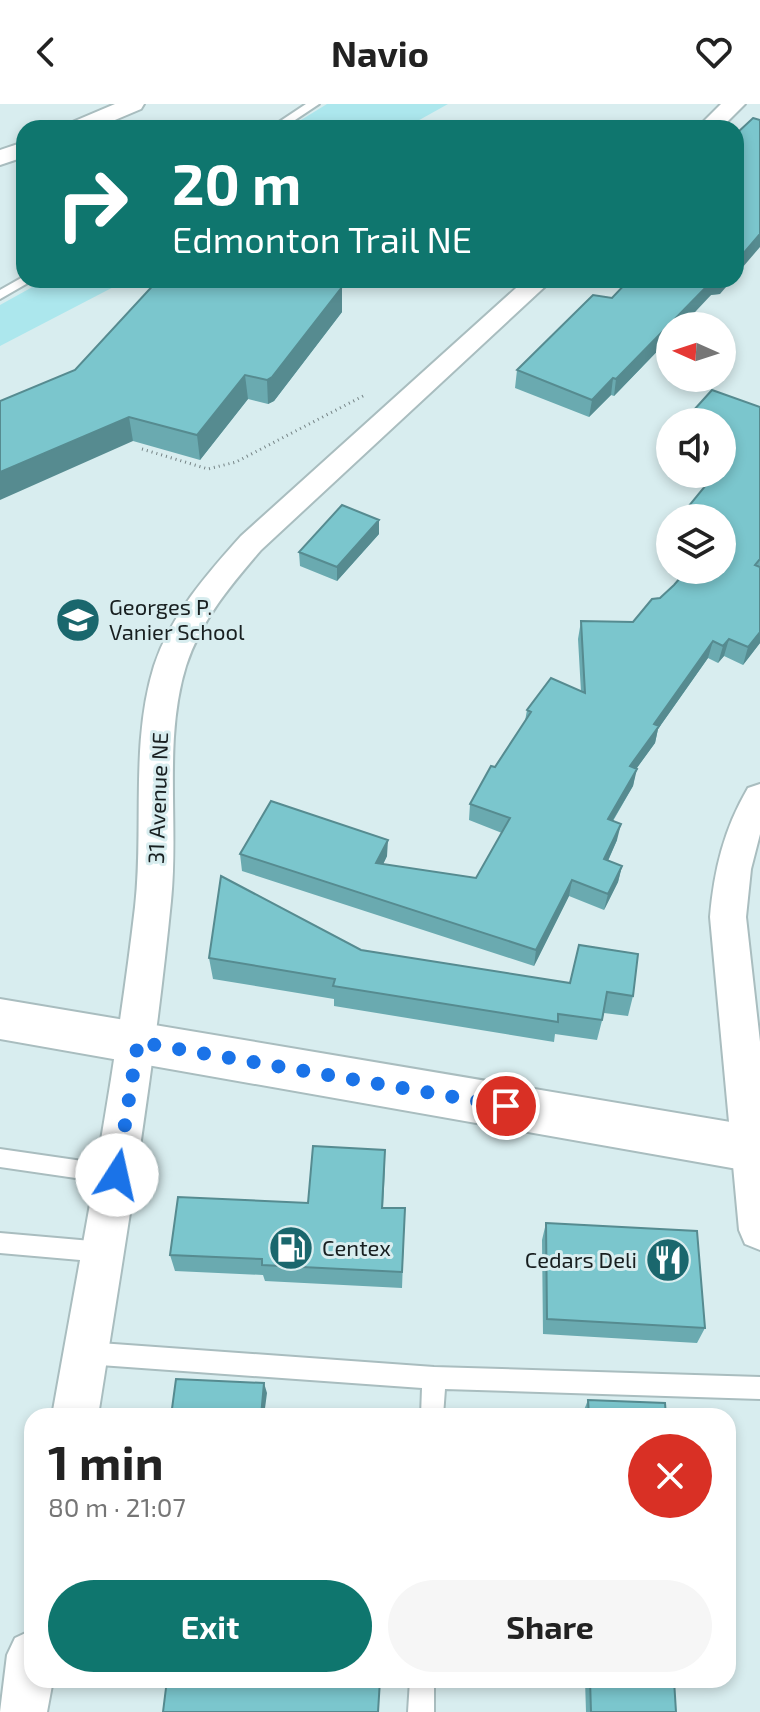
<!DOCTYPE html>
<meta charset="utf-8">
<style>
body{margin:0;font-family:"Exo 2",sans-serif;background:#f6f6f6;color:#222;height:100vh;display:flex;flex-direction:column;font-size:30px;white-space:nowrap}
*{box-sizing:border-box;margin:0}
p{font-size:26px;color:#767676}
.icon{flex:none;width:44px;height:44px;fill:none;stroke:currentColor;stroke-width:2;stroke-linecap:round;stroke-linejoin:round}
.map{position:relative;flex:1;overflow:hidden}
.details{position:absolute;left:24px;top:1304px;width:712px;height:280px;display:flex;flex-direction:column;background:#fff;border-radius:24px;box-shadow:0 4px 12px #0003}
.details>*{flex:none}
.top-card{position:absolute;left:16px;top:16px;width:728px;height:168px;border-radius:24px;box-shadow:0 4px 12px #0003;background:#0f766e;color:#fff;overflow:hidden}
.needle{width:52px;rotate:273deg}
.controls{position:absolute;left:656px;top:208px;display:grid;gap:16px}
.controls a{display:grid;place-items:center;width:80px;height:80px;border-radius:50%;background:#fff;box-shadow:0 4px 12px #0003;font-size:40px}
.pin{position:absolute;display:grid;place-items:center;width:68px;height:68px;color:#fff;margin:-34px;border:4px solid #fff;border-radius:50%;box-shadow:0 2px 8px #0007}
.me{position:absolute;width:88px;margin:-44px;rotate:10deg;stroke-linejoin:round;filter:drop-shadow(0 0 6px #0008)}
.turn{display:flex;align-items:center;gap:28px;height:168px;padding:0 24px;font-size:36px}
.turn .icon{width:104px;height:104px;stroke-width:2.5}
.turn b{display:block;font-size:56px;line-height:68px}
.round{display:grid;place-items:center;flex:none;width:84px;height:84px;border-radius:42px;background:#f6f6f6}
.headline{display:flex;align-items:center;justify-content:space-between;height:136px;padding:0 24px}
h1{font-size:48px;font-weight:700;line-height:60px}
.button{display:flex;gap:16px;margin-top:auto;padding:16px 24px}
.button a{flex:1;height:92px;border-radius:48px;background:#0f766e;color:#fff;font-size:32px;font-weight:700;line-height:92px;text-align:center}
.button a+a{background:#f6f6f6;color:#222}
header{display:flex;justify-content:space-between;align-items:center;height:104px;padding:0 24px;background:#fff;font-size:36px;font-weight:700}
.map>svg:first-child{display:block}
.green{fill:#ace7ed}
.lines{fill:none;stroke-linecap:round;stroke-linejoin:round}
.service-casing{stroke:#a9bdbf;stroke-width:4}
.minor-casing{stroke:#a9bdbf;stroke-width:4}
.secondary-casing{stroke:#a9bdbf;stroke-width:4}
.path{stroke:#758385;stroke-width:3;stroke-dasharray:1 4;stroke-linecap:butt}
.service{fill:#fff;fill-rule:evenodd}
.minor{fill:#fff;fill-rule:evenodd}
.secondary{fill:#fff;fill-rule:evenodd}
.wall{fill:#6aaab0}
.shaded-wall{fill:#568b90}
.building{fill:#7bc6cd;stroke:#568b90;stroke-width:2}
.route{stroke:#1a73e8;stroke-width:14;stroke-dasharray:0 25.2}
.labels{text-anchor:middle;stroke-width:6;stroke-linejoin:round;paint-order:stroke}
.poi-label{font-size:22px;fill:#181f20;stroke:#d8edef;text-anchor:start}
.street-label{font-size:22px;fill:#181f20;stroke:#d8edef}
</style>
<header><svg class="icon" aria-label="back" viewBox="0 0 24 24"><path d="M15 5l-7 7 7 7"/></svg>Navio<svg class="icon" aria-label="heart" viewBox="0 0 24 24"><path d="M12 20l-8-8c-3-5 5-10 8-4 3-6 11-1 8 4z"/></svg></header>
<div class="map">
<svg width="760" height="1608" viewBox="0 0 760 1608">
<rect width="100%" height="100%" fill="#d8edef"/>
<path class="green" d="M327,0H448L405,24H288Z
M45,176H127L0,242V201Z"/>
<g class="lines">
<g class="service-casing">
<path id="service" d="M306,0H319L283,24H270Z
M23,173L33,176L0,195V186Z
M0,1045L117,1062L124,1064L127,1071L124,1078L117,1080L0,1063Z
M0,1129L103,1138L110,1141L114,1148L110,1155L103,1158L0,1149Z
M86,1238L434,1263L760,1273V1295L445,1285L443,1312H421L422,1284L86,1260L78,1257L75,1249L78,1241Z
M410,1576H434V1608H408Z"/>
</g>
<g class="minor-casing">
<path id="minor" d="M115,0H144L141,5L96,24H67L70,19Z
M721,0H745L721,24H697Z
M24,38V53L0,61V46Z
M525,176H552L261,446C231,481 201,516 186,562C163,636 179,720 171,797C154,970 125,1140 98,1312H52C82,1143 115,974 135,803C144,725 130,639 154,562C171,511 206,471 241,432Z
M760,680V730L751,765L746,813L760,938V1146L745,1140L739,1126L710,813C714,766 724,725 748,684Z
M32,1526V1576H53L47,1608H0L7,1551L15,1534Z"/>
</g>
<g class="secondary-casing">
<path id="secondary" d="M0,895L760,1023V1069L0,935Z"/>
</g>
<path class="path" d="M142,345L208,365L236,358L365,291"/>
<use href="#service" class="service"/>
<use href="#minor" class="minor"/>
<use href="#secondary" class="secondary"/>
</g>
<path class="wall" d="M273,180L342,183V208L274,297L268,300L248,295L200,356L133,337L75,266Z
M720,190L711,191L670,222V234L614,292L611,291L589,313L515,284L517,266L612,194Z
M760,303V539L743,561L724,552L718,559L708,554L658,625L655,639L636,665L633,682L613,717L617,736L608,757L622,762L618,778L604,806L569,792L534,862L242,767L240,750L387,752L383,760L476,774L502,729L469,716L470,700L525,617L527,606L581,588L578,535L581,517L633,518L660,494L722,466V318Z
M670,425V451L662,448L666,430Z
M379,430L337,477L300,462L299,448Z
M361,846L633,892L628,912L604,909L597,936L555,930L554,938L334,902V895L213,875L209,854Z
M385,1064L383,1104H405L402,1184L265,1177L263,1171L175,1167L170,1151L308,1099Z
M546,1119L705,1224L697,1239L543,1230L542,1136Z
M588,1296L666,1312H584V1306Z
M585,1576H674L676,1608H586Z"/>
<path class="shaded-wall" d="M760,130V143L736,171V158Z
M713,176H732L720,190L711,191L682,222H670V234L614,292L616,275Z
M342,183V208L274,297L268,300L267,276Z
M245,271L248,295L200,356L197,331Z
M613,274L611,291L589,313L592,296Z
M129,313L133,337L0,396V368Z
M379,416V430L337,477V463Z
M760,528V539L743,561L748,543Z
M729,535L724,552L718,559L723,542Z
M713,537L708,554L658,625L655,639L626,679L630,662L654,620Z
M637,665L633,682L604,731L608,715Z
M621,720L617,736L601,772L604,755Z
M388,736L387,752L376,775V759Z
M622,762L618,778L604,806L608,790Z
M572,776L569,792L534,862L536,846Z
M264,1279L267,1289L264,1312H261Z"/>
<path class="building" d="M753,14L760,16V130L736,158V50L741,45L736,44V30Z
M158,176H258L273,180L276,176H310L342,183L272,273L267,276L245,271L197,331L129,313L0,368V297L75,266Z
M629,176H713L616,275L613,274L592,296L517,266L593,191L612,194Z
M712,286L760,303V455L755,461L760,463V528L748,543L729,535L723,542L713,537L654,620L659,622L630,662L637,665L608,715L621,720L604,755L622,762L608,790L572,776L536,846L240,750L271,697L388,736L376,759L476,774L510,714L470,700L491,662L495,663L531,608L527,606L551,574L585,589L581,517L633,518L652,495L660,494L674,481L687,466H722V414H679L715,370H722V362L733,348L722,344V318H683Z
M342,401L379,416L337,463L299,448Z
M221,772L361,846L570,879L579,841L638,850L633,892L607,888L602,916L558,910V918L333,882L335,875L209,854Z
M313,1042L385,1046L382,1104H405L402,1168L262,1161V1155L170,1151L178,1093L308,1099Z
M546,1119L697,1127L705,1224L547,1215Z
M176,1275L264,1279L261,1312H171Z
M588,1296L665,1299L666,1312H589Z
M167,1576H380L378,1608H163Z
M590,1576H674L676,1608H591Z"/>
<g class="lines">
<path class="route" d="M117,1071L138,938L506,1002"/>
</g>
<defs>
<g id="school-disc" transform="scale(2.3)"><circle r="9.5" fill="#1a676d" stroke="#d8edef"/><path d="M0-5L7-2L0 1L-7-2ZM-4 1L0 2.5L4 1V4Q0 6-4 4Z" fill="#fff"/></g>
<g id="fuel-disc" transform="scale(2.3)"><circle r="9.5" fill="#1a676d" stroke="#d8edef"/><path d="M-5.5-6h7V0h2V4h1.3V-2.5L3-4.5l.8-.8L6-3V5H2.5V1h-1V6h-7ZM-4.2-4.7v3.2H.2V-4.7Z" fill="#fff"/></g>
<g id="restaurant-disc" transform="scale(2.3)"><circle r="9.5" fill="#1a676d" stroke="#d8edef"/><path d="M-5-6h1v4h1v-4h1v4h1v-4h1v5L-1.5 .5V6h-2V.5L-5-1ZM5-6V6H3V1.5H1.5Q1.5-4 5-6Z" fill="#fff"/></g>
</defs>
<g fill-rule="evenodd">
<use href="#school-disc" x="78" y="516"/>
<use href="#fuel-disc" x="291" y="1144"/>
<use href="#restaurant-disc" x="668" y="1156"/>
</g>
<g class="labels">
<g class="poi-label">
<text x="109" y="511">Georges P.<tspan x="109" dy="25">Vanier School</tspan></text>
<text x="322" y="1152">Centex</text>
<text x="637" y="1164" text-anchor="end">Cedars Deli</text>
</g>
<g class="street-label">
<text transform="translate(158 694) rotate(-88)" y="8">31 Avenue NE</text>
</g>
</g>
</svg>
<div class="controls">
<a><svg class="needle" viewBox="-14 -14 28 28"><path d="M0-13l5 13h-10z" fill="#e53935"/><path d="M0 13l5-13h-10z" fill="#767676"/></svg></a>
<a><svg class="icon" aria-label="sound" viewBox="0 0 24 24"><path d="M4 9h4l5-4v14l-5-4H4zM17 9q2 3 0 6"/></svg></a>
<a><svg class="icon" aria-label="layers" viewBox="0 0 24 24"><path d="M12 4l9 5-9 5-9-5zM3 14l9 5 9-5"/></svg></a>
</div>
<div class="pin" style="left:506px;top:1002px;background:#d93025"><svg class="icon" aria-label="arrive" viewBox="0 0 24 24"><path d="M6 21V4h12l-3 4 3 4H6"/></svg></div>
<svg class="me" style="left:117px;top:1071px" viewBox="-20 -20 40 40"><circle r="19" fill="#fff"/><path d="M0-13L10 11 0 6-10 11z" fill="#1a73e8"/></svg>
<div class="top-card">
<div class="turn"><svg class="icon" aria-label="right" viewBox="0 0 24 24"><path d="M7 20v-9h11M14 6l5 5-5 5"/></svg><div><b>20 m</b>Edmonton Trail NE</div></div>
</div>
<section class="details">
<div class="headline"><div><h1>1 min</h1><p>80 m · 21:07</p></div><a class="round" style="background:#d93025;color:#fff"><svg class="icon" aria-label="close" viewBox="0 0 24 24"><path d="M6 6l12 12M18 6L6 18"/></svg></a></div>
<div class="button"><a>Exit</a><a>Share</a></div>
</section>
</div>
